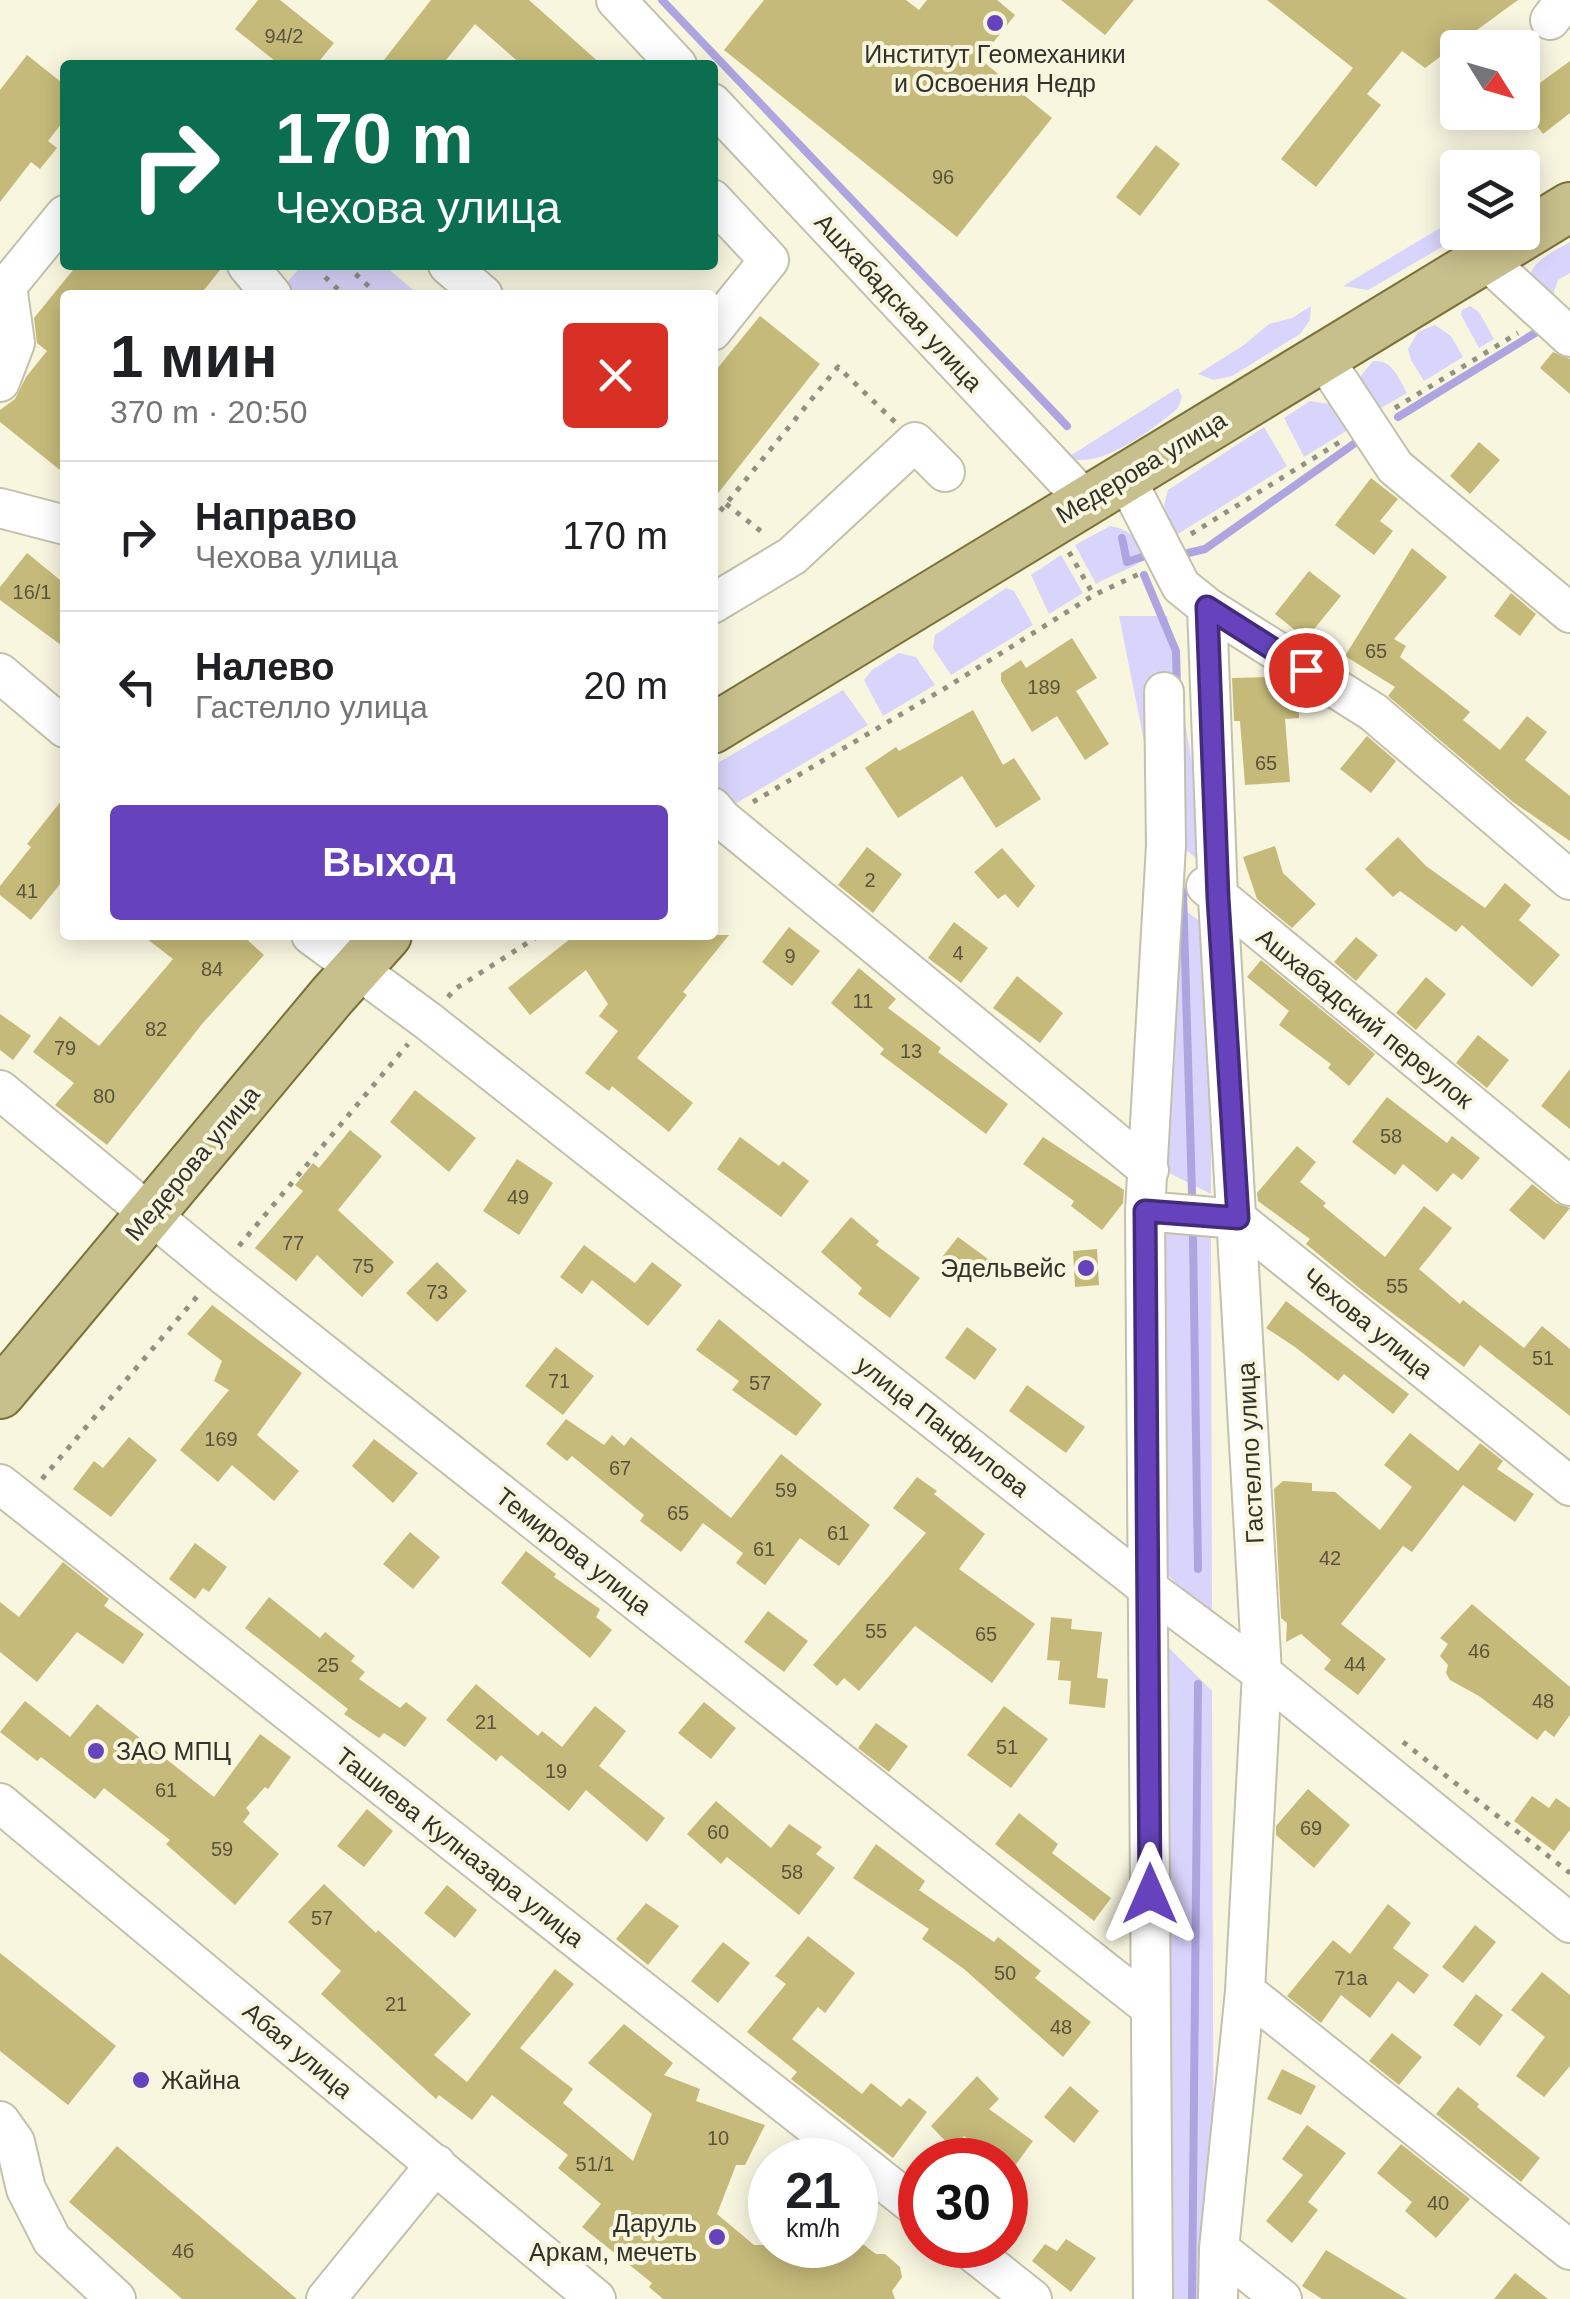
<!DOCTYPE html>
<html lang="ru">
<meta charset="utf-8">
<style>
body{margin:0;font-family:Arial,sans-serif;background:#f2f2f2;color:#202124;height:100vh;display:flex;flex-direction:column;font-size:38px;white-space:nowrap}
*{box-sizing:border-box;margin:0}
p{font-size:32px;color:#757577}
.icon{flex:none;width:55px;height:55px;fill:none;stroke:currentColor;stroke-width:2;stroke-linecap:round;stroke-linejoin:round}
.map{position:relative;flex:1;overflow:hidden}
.drawer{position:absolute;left:60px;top:290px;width:658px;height:650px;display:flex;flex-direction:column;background:#fff;border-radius:10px;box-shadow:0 5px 25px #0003}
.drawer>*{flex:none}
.banner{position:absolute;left:60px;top:60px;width:658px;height:210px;border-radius:10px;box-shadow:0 5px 25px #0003;background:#0b6e4f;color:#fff;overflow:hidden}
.needle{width:65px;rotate:127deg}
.buttons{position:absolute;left:1440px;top:30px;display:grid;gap:20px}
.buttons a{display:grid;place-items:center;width:100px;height:100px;border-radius:10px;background:#fff;box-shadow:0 5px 25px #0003;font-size:50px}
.speed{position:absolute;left:748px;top:2138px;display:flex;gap:20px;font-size:50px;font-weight:700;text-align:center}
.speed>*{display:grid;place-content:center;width:130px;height:130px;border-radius:50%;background:#fff;box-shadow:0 5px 25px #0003;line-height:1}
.speed small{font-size:25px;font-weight:400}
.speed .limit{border:15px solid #d22;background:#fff;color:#111}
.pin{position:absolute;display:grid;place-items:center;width:85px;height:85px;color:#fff;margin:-42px;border:5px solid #fff;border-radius:50%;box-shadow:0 2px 10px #0007}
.me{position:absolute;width:110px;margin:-55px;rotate:0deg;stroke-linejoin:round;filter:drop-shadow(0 0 8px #0008)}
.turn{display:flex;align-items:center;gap:35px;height:210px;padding:0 50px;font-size:45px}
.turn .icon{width:130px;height:130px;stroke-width:2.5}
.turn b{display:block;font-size:70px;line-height:85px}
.round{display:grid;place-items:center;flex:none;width:105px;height:105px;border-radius:10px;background:#f2f2f2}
.overview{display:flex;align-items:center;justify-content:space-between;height:170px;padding:0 50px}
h1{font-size:60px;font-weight:700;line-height:75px}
.primary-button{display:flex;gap:20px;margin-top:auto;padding:20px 50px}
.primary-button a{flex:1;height:115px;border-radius:10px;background:#6643bc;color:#fff;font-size:40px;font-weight:700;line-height:115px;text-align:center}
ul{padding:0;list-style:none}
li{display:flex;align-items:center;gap:30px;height:150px;padding:0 50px;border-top:2px solid #e0e0e0}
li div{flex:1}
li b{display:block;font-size:38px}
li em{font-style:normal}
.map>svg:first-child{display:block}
.green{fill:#d9d4fb}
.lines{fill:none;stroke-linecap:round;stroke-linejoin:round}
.stream{stroke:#aea4e0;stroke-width:8}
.building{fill:#c5ba79}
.minor-casing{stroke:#c3c0ab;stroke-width:42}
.major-casing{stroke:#7b7238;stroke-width:52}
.path{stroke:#939182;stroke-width:5;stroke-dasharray:5 8;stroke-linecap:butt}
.minor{stroke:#fff;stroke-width:38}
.major{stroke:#c7bf8c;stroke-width:48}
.route-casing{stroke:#422c7a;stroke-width:25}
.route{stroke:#6643bc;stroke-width:18}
.poi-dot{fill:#6643bc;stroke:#f9f6e0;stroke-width:4}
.labels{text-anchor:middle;stroke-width:8;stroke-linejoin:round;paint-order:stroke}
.number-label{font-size:20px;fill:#58543d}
.poi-label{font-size:25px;fill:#333229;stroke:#f9f6e0;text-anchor:end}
.street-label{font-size:25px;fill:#333229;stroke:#f9f6e0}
</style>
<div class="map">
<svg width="1570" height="2299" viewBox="0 0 1570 2299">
<rect width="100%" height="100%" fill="#f9f6e0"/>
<path class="green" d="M1457,218L1458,232L1466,233L1368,290L1343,286Z
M1570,242V273L1558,280L1550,304L1529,279C1533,259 1554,252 1570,242Z
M302,265H384L419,295H289L282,288Z
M1311,306L1310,320L1300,334L1232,376L1214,380L1198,374L1244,345L1269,324L1292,318Z
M1470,306L1479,312L1494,339L1479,348L1461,315L1462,310Z
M1435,325L1451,336L1463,357L1424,381L1411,360L1408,349L1418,332Z
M1373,361C1393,360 1398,377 1407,393L1374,412L1359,378Z
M1178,388L1182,397L1178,408C1155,428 1097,472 1068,457Z
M1310,401L1331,404L1351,428L1304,457L1284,418Z
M1264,427L1287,466L1173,537L1164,505L1168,490Z
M1110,526C1131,529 1139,541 1146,559C1129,570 1113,574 1096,584L1075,545Z
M1061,555L1083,593L1049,614L1031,575Z
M1006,588L1014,591L1033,625L951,675L933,648L935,635Z
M1119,616H1167L1210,869L1162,831Z
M899,653L916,657L935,685L883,716L864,680L872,670Z
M843,690L868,725L730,807L713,785L716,764Z
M1163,895L1211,929V1194L1163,1170Z
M1163,1227L1211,1233L1212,1619L1164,1571Z
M1164,1643L1212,1691L1214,2299H1165Z"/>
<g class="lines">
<path class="stream" d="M662,0L1067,426
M1398,417L1540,330
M1122,538L1127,562L1142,557
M1188,553L1205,549L1358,441
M1144,575L1176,651L1177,689
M1183,891L1192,1193
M1193,1237L1198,1569
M1192,2299L1198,1684"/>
</g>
<path class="building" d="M258,0H280L334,43L316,65H280L235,29Z
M431,0H529L602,65H522L475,24L442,65H380Z
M764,0H906L919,10L927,0H997L1015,15L980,59L1052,118L957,237L724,50Z
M1061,0H1134L1105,35Z
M1267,0H1518L1425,68L1402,51L1367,94L1381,105L1316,187L1281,159L1353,68Z
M27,55L65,85V119L48,141L57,148L40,169L31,162L0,202V90Z
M1570,61V113L1543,134L1522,106V96Z
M1156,145L1180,164L1140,216L1116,197Z
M77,265H224L200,295H65V474L0,422V410L15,399L26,377L47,351L37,343L34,318Z
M760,316L820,364L712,501V375Z
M1553,352L1570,359V394L1540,368Z
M1479,442L1500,460L1470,494L1450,476Z
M1371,478L1398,499L1380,521L1393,531L1374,555L1335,525Z
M1412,548L1447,577L1394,639L1406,646L1400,657L1470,712L1463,720L1500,750L1527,716L1547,732L1525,760L1570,796V841L1513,802L1388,696L1395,687L1345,656Z
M27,553L65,584V648L0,600V587Z
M1309,571L1341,596L1306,639L1275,614Z
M1511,593L1536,614L1520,636L1494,616Z
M1072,638L1097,678L1076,691L1109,744L1085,760L1057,716L1032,732L1001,681V673L1021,660L1026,668Z
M1275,677L1298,691L1299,718L1285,719L1290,782L1245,785L1240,721H1234L1232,678Z
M973,710L1003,765L1014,758L1041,799L996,828L962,776L898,818L865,768L896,747L899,751Z
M1367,736L1396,761L1371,793L1340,769Z
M65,796V878L31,920L0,895V886L31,847L27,844Z
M1398,837L1426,866L1485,908L1505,883L1531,905L1519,920L1560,955L1532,987L1462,925L1456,932L1400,891L1393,897L1365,869Z
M1275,846L1283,873L1316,904L1292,928L1257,899L1243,857Z
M867,847L902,874L873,913L838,885Z
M1002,848L1035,886L1018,908L1005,894L998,899L974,872Z
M954,922L988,948L961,983L928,958Z
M789,927L820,951L792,986L762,962Z
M142,935H242L264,955L202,1024L107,1145L55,1105L74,1083L33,1052L60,1016L99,1046L173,959Z
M575,935H729L683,992L687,995L637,1058L693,1103L669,1132L612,1086L609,1091L585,1073L618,1031L599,1016L608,1004L586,970L530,1015L508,988Z
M1356,937L1378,955L1356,981L1334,962Z
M1261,960L1375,1054L1349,1086L1328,1068L1331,1064L1279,1025L1289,1011L1247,977Z
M859,968L896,999L888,1008L941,1048L938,1052L1008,1104L986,1134L880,1054L884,1049L831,1003Z
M1017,976L1063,1013L1040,1043L993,1008Z
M1426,977L1446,994L1416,1030L1396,1013Z
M0,1014L31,1036L13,1060L0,1050Z
M1478,1035L1509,1060L1487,1088L1456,1063Z
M1570,1069V1129L1541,1106Z
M415,1090L476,1138L449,1172L390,1122Z
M1387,1097L1447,1143L1452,1136L1480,1158L1462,1180L1453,1173L1437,1192L1403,1164L1395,1175L1352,1142Z
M350,1130L382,1156L338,1210L394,1262L362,1297L317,1255L296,1281L255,1248L303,1191L295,1185L313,1163L319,1168Z
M740,1137L779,1166L783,1161L809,1181L781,1217L717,1169Z
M1043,1137L1124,1190L1123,1203L1102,1230L1071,1206L1074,1201L1023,1164Z
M1297,1146L1316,1162L1300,1182L1326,1203L1323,1206L1385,1257L1424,1206L1452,1228L1419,1269L1460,1304L1463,1300L1524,1348L1542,1326L1570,1349V1416L1480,1345L1464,1367L1363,1291L1306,1244L1310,1239L1258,1201L1257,1193Z
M517,1159L553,1183L519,1235L483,1211Z
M1532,1184L1556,1203L1570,1208L1544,1240L1509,1210Z
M851,1217L879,1241L876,1245L920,1278L890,1318L858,1294L862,1288L821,1252Z
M958,1237L988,1259L970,1284L939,1261Z
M584,1245L635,1283L652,1262L682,1285L648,1326L592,1280L582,1294L560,1277Z
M1097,1249L1099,1285L1075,1287L1073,1251Z
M437,1262L467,1291L437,1322L406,1293Z
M1286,1301L1409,1394L1393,1414L1344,1374L1338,1381L1295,1347L1266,1328Z
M212,1305L302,1373L257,1435L299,1471L274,1501L232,1465L218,1482L180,1450L229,1390L214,1381L222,1361L187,1334Z
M719,1319L822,1404L796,1436L732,1390L739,1381L696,1350Z
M967,1327L997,1349L975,1380L945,1358Z
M556,1347L594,1376L563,1415L525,1386Z
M1027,1385L1085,1427L1066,1453L1009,1411Z
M566,1419L604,1445L612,1435L624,1446L631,1437L731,1518L781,1454L870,1525L839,1566L800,1538L765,1585L736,1563L743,1553L703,1523L681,1552L640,1521L644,1515L572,1456L567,1461L546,1444Z
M1410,1433L1458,1471L1480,1443L1503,1461L1497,1469L1534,1494L1515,1522L1463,1485L1412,1552L1403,1546L1341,1624L1386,1659L1358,1695L1324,1669L1331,1660L1301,1634L1286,1642L1287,1623L1281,1618L1274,1489L1283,1481L1312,1483V1491L1335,1492L1380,1530L1412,1487L1384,1465Z
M129,1437L157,1460L111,1517L73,1489L94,1461L103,1468Z
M374,1439L418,1473L393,1503L352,1466Z
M917,1477L937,1491L934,1494L985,1534L959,1569L1035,1624L992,1683L915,1626L859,1691L844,1678L837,1686L813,1665L926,1533L893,1508Z
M410,1532L440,1557L413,1589L383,1564Z
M195,1543L227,1567L209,1592L203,1588L195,1599L169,1579Z
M526,1551L556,1574L554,1577L600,1609L596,1617L612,1630L590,1658L501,1583Z
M63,1562L109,1599L104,1606L144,1634L123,1664L77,1632L37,1682L0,1652V1602L19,1617Z
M269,1597L320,1638L325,1632L355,1656L351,1661L365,1672L359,1679L400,1708L406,1702L427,1718L405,1747L384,1733L379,1738L344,1714L348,1709L245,1628Z
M1472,1604L1570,1687V1715L1554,1737L1545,1730L1537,1740L1479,1696L1450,1680L1446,1673L1448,1665L1440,1656L1448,1644L1440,1638Z
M768,1611L808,1641L784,1672L744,1642Z
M1051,1617L1072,1619L1071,1629L1102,1632L1097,1678L1108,1679L1105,1708L1069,1704L1071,1681L1058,1680L1060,1661L1047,1660Z
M476,1684L538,1736L542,1731L562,1747L595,1706L626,1731L599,1766L665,1818L647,1842L586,1790L569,1811L501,1755L496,1761L446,1720Z
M25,1701L70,1737L97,1704L214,1797L260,1734L291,1757L268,1789L265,1787L246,1808L250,1813L243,1822L279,1854L235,1905L166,1844L170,1840L104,1788L95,1799L41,1757L37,1761L0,1732Z
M704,1702L736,1728L711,1759L678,1733Z
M1004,1706L1048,1739L1011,1788L967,1755Z
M876,1723L908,1746L889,1772L858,1748Z
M1308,1789L1350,1825L1314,1868L1276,1835V1826Z
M1532,1796L1549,1808L1556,1798L1570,1808V1830L1554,1851L1514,1821Z
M716,1801L771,1848L789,1824L822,1847L816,1854L835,1868L799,1915L727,1857L721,1864L687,1834Z
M367,1809L393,1831L364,1867L337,1846Z
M1019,1813L1058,1844L1052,1853L1111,1898L1094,1921L995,1844Z
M876,1844L925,1881L919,1890L994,1942L998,1937L1041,1971L1035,1978L1091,2022L1063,2057L964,1969L922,1939L929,1929L853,1878Z
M324,1884L376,1933L378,1930L471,2014L434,2055L467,2082L555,1969L574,1984L520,2048L573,2089L563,2103L633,2161L652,2114L588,2063L624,2024L673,2063L664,2075L700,2089L696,2101L765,2125L745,2165H736L717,2214L754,2245H864L876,2254H885L900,2267L902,2277L892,2291L895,2299H663L649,2287L652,2283L582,2227L601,2204L558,2168L568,2155L492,2095L472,2120L439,2095L436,2099L321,1994L341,1971L288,1922Z
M447,1885L477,1910L455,1938L424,1913Z
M646,1903L679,1926L648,1965L616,1939Z
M1388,1904L1411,1923L1393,1948L1429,1975L1414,1994L1398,1981L1370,2018L1341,1995L1321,2023L1287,1996L1333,1940L1350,1954Z
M1475,1925L1496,1942L1463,1983L1442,1967Z
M808,1936L855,1973L825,2013L818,2007L792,2039L862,2094L871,2083L901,2107L909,2098L927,2112L893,2158L791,2079L797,2072L747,2032L786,1984L775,1976Z
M723,1942L750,1963L718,2003L691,1981Z
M0,1953L116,2046L68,2105L0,2051Z
M1542,1972L1570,1995V2066L1544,2097L1516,2076L1545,2037L1511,2010Z
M1476,1994L1503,2015L1480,2046L1453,2025Z
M1392,2033L1422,2057L1399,2085L1369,2061Z
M1282,2069L1316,2086L1301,2115L1267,2099Z
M977,2076L999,2099L989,2109L1033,2141L1011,2171L1005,2167V2160H996L964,2136L952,2148L931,2126Z
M1070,2086L1099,2111L1074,2143L1044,2117Z
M1458,2087L1479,2104L1477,2107L1540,2158L1521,2182L1436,2114Z
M1307,2125L1346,2153L1308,2202L1318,2210L1292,2243L1266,2221L1303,2175L1282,2159Z
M1401,2144L1470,2199L1436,2238L1405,2211L1412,2202L1377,2173Z
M117,2146L297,2299H182L69,2202Z
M1066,2239L1096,2258L1071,2292L1032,2261L1045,2244L1057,2251Z
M1326,2250L1407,2299H1322L1302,2286Z
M1515,2273L1548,2299H1494Z"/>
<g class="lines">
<g class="minor-casing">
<path id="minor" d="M616,0L677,65
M1550,20L1565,0
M712,103L1086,501
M712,199L769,260L712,331
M1485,259L1570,337
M247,265L272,295
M448,265L483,295
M0,287L7,286L65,215
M1322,356L1395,467L1570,613
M0,382L15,343L7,286
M1125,477L1181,586L1207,607L1373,712L1570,880
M0,508L65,525
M712,604L792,556L915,442L945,472
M1207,607L1218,898L1262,1673L1245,1991L1219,2249L1218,2299
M0,673L65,728
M712,807L722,819L1149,1170
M1206,886L1570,1186
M311,935L428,1021L1149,1589L1262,1673L1570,1923
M0,1090L219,1271L1151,2008
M1145,1211L1237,1219L1570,1486
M0,1484L920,2210
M0,1803L596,2299
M1245,1991L1570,2250
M0,2121L15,2142L26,2189L52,2240L116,2299
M964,2245L1032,2299
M1219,2249L1282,2299
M326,2299L436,2164
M1153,2299L1145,1211L1166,845L1164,692"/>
</g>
<g class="major-casing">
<path id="major" d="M712,729L1570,207
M0,1394L332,996L387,935"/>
</g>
<path class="path" d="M346,265L378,295
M325,277L344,295
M1395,408L1518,333
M726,504L767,536
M712,521L838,367L895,422
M1191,534L1343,440
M1069,552L1093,594
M753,802L947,687L1094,595L1139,574
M448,997L455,989L540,935
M239,1246L408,1044
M42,1479L200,1293
M1403,1742L1570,1873"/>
<use href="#minor" class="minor"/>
<use href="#major" class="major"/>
</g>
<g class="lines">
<g class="route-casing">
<path id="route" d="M1150,1894L1145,1211L1238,1218L1218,898L1207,607L1306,670"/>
</g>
<use href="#route" class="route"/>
</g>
<g class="poi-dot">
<circle cx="995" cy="23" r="10"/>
<circle cx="1086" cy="1268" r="10"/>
<circle cx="96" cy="1751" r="10"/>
<circle cx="141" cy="2080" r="10"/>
<circle cx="717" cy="2237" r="10"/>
</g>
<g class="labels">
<g class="number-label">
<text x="284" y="43">94/2</text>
<text x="943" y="184">96</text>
<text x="32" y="599">16/1</text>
<text x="1376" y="658">65</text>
<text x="1044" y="694">189</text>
<text x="1266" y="770">65</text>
<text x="870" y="887">2</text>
<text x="27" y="898">41</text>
<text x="958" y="960">4</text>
<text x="790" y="963">9</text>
<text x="212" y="976">84</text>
<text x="863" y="1008">11</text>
<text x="156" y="1036">82</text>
<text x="65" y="1055">79</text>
<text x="911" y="1058">13</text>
<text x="104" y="1103">80</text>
<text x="1391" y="1143">58</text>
<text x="518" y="1204">49</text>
<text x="293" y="1250">77</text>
<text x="363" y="1273">75</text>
<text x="1397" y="1293">55</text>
<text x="437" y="1299">73</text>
<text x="1543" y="1365">51</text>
<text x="559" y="1388">71</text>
<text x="760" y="1390">57</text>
<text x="221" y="1446">169</text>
<text x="620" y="1475">67</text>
<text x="786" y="1497">59</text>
<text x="678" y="1520">65</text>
<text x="838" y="1540">61</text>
<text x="764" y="1556">61</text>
<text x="1330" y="1565">42</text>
<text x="876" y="1638">55</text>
<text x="986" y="1641">65</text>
<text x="1479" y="1658">46</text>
<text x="1355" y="1671">44</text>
<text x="328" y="1672">25</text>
<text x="1543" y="1708">48</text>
<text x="486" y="1729">21</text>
<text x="1007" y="1754">51</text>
<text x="556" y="1778">19</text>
<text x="166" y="1797">61</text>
<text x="1311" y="1835">69</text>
<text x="718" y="1839">60</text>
<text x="222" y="1856">59</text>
<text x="792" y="1879">58</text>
<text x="322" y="1925">57</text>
<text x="1005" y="1980">50</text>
<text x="1351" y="1985">71а</text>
<text x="396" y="2011">21</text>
<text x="1061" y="2034">48</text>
<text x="718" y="2145">10</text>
<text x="595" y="2171">51/1</text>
<text x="1438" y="2210">40</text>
<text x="183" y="2258">4б</text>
</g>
<g class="poi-label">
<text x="995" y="63" text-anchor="middle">Институт Геомеханики<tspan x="995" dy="29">и Освоения Недр</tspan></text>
<text x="1066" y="1277">Эдельвейс</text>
<text x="116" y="1760" text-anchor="start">ЗАО МПЦ</text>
<text x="161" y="2089" text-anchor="start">Жайна</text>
<text x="697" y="2232">Даруль<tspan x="697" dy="29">Аркам, мечеть</tspan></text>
</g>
<g class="street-label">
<text transform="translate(899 302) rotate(47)" y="9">Ашхабадская улица</text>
<text transform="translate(1141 467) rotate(-31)" y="9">Медерова улица</text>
<text transform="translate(1365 1018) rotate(39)" y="9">Ашхабадский переулок</text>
<text transform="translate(192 1163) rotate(-50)" y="9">Медерова улица</text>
<text transform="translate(1368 1323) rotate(39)" y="9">Чехова улица</text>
<text transform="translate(943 1426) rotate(38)" y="9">улица Панфилова</text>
<text transform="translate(1250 1453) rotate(-93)" y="9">Гастелло улица</text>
<text transform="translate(574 1551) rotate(38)" y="9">Темирова улица</text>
<text transform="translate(460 1847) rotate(38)" y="9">Ташиева Кулназара улица</text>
<text transform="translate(298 2050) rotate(40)" y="9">Абая улица</text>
</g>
</g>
</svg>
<div class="buttons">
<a><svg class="needle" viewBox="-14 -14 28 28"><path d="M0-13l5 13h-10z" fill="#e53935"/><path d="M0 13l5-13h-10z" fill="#757577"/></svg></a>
<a><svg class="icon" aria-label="layers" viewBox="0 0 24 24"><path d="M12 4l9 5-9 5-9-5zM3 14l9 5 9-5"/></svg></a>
</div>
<div class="speed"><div>21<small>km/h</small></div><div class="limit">30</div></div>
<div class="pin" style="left:1306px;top:670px;background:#d93025"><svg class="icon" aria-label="arrive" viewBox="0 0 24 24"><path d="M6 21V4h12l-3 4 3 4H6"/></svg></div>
<svg class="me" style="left:1150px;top:1894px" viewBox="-20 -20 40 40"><path d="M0-17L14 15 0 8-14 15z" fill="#6643bc" stroke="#fff" stroke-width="4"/></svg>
<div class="banner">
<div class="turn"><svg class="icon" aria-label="right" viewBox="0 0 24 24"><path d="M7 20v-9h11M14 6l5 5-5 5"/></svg><div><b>170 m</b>Чехова улица</div></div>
</div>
<section class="drawer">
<div class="overview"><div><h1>1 мин</h1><p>370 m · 20:50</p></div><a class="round" style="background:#d93025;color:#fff"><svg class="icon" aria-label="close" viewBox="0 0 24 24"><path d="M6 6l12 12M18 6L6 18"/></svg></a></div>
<ul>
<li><svg class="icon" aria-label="right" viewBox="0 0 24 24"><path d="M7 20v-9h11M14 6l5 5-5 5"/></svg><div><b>Направо</b><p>Чехова улица</p></div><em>170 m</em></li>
<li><svg class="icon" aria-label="left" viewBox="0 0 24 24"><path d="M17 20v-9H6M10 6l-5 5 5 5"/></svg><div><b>Налево</b><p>Гастелло улица</p></div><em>20 m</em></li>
</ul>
<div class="primary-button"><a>Выход</a></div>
</section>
</div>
